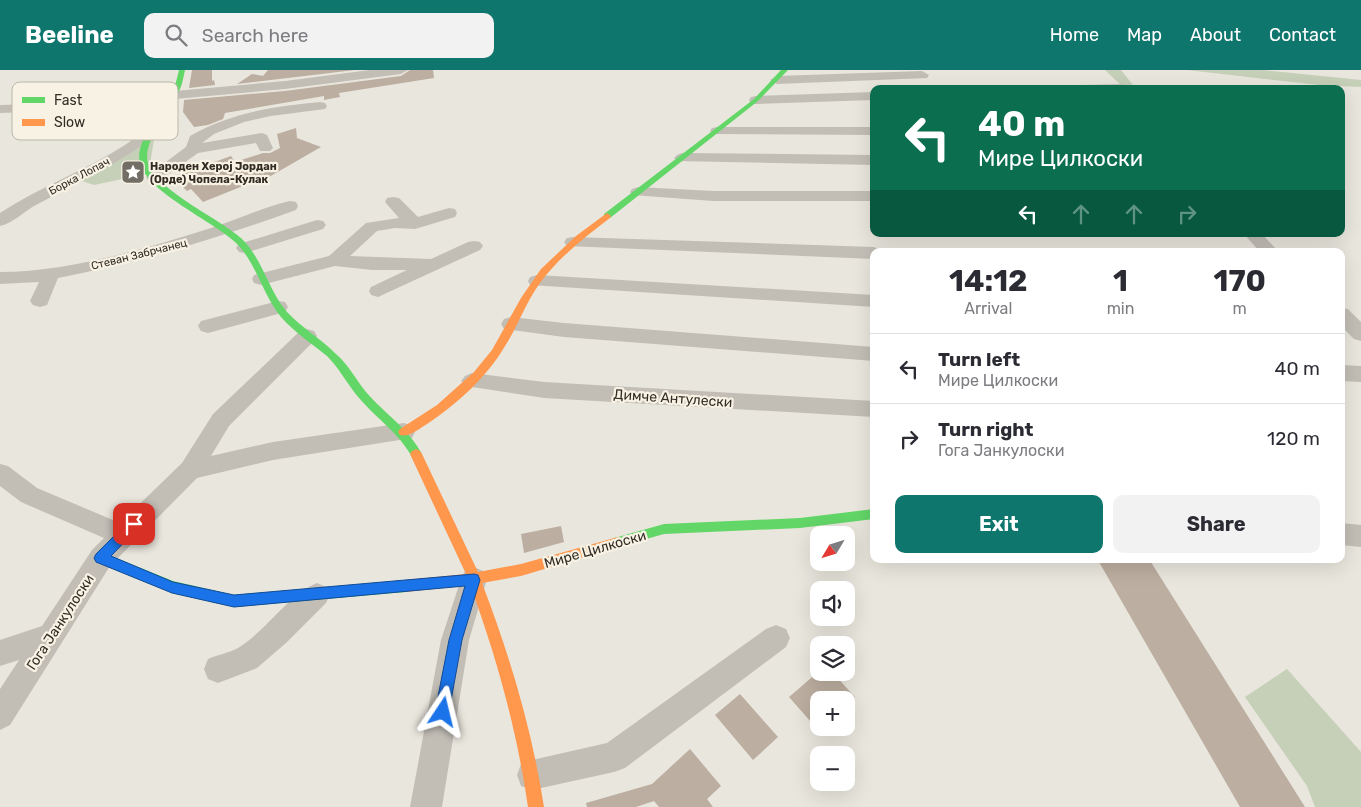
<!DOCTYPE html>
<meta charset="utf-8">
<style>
body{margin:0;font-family:Rubik,sans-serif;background:#f2f2f3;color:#2b2b33;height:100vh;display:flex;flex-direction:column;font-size:19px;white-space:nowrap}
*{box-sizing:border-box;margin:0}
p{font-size:16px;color:#7c7c81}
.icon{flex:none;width:28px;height:28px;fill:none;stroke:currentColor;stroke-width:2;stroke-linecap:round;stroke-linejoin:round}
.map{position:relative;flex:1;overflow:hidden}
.drawer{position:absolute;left:870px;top:178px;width:475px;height:315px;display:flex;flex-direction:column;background:#fff;border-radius:10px;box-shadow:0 5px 20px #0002}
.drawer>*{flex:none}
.top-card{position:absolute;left:870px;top:15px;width:475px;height:152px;border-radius:10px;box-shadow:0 5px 20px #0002;background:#0b6e4f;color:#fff;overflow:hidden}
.needle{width:32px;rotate:232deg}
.controls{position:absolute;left:810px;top:456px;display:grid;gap:10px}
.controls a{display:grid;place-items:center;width:45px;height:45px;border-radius:10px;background:#fff;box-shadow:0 5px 20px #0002;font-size:25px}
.pin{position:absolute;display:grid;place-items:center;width:42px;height:42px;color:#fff;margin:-21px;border-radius:10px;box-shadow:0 2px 8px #0006}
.me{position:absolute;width:55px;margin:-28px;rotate:10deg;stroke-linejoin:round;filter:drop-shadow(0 0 4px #0008)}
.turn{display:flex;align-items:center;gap:18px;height:105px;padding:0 25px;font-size:22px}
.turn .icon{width:65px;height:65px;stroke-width:2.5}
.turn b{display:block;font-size:35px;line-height:42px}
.lanes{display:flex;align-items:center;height:48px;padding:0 25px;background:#0003;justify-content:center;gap:25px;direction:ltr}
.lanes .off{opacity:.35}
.eta{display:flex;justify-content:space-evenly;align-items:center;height:85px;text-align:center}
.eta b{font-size:30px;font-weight:700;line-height:35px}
.action{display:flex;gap:10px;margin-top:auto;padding:10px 25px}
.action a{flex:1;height:58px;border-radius:10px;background:#0f766e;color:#fff;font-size:20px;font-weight:700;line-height:58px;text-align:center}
.action a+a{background:#f2f2f3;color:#2b2b33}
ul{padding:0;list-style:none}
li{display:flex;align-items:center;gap:15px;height:70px;padding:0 25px;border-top:1px solid #e1e1e2}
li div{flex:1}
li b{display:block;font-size:19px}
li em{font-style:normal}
header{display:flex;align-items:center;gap:30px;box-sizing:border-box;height:70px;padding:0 25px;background:#0f766e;color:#fff}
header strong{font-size:24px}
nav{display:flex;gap:28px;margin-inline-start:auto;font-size:18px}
.search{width:350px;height:45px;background:#f2f2f3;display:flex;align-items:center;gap:12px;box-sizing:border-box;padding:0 18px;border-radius:10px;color:#7c7c81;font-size:19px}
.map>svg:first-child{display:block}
.green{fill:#c6cfb8}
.building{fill:#bcaea0}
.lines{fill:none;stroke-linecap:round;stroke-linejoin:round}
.street{fill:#c2beb6;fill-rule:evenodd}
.fast{fill:#63d668;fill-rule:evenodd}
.slow{fill:#ff974d;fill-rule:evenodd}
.route{fill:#1a73e8;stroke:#114b97}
.labels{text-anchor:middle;stroke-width:4.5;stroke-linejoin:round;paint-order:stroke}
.far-poi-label{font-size:11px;font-weight:bold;fill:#322c25;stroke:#f7f2e3;text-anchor:start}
.far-street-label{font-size:11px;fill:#322c25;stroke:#f7f2e3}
.street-label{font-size:14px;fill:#322c25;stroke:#f7f2e3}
.key{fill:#f7f2e3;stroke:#bcb7aa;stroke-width:1}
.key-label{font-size:14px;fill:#322c25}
</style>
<header>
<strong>Beeline</strong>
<div class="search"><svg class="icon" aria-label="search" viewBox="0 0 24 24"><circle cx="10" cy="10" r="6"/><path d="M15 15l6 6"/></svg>Search here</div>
<nav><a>Home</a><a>Map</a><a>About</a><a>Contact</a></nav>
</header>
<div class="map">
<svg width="1361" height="737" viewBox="0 0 1361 737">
<rect width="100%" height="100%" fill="#e9e6dd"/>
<path class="green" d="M1105,0H1121L1136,19H1125Z
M1187,0H1263L1361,10V17L1319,15Z
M156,58L149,100L118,110L94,115L76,109Z
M1287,599L1361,682V737H1315L1307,716L1245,627Z"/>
<path class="building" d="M192,0H212V11L214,10L215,15L189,18Z
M268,0H355L237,14L252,4L263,6Z
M410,0H433L434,8L339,23L340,27L324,30V26L225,43L223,49L208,55L194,57L183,42L184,30L285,21L401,6Z
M296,58L297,68L321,77L255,115L253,112L203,132L191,119L187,121L173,107L231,86L235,92L263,83H270L280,78L277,64Z
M561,456L564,472L524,483L521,464Z
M1125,489H1149L1305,737H1240L1099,492Z
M818,602H832L855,627L846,635V630H819V658H821L818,660L789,627Z
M740,624L778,667L753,690L715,645Z
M690,679L721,716L707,729L713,737H659L654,731L636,737H587L586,733L652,714Z"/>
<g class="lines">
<path class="street" d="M370,0H408L401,4L285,19L175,29L168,25L175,21L285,11Z
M922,1L929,5L927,8L777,14L770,10L777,6Z
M1124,14L1131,18L1075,19L1082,15Z
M874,22V30L756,34L751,33L749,30L751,27L756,26Z
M169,30L174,31L176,34L174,37L0,43V35Z
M320,32L325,33L327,36L325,39L271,46L244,52L214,64L202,73L262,63L267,65L273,78L270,81H260L256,73L198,83L160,110H148L146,107L186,77L190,66C230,43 274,36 320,32Z
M156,54L161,55L163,58L161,61C123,92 79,112 36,135C24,141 14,153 0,156V143C39,117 85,101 125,75C135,69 144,57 156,54Z
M717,57H874V65L712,64L710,61L712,58Z
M682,83L874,85V95L677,91L674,88L677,85Z
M638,117L713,121H874V131H713L632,125L630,122L632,119Z
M393,127L399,128L418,147L449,138L455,139L457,143L455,147L415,159L395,158L377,161L350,186L431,189L468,172L474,171L480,172L483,176L480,180L378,227L371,225L369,221L371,217L407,200H372L335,196L261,215L254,213L252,209L254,205L329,186L366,153L399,148L385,132L387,128Z
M290,131L296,132L298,136L296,140C218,168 140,192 58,208L47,235L40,237L33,235L30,231L39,212L0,214V202C68,202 149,178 214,157C239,149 264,137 290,131Z
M317,150L323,151L326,155L323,159L245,183L239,182L236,178L239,174Z
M1244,164H1262L1278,181H1259Z
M573,167L874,177L882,181H874V189L567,176L564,172L567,168Z
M537,205L874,225V237L530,215L528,211L530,207Z
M278,231L285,232L288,237L285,242L208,263L201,261L198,256L201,251Z
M1341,238L1348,239L1361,252V271L1354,269L1341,256Z
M511,247L564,253L874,277V291L564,267L504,259L501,254L504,249Z
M307,259L314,261L317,266L314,271L229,356L211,386L273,372L404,353L412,356L415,362L412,368L273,390L197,408L110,496L10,655L0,660V619L19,590L0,596V570L42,556L92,480L104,468L21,432L0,416V394L8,396L37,418L120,453L182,393L213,344L300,261Z
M1341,295L1361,296V312L1341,311Z
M472,303L544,312L874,331V347L544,328L465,316L461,311L465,306Z
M1341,453L1361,455V477L1341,475Z
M474,497L483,501L487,509L469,570L442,737H410L441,570L461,509L465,501Z
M317,513L326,517L330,525L326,533L286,573L257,598L218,613L208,609L204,599L208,589C217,585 229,583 238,578C265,562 289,524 317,513Z
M776,555L786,559L790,568L786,577L625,698L614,702L532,720L521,716L517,705L521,694L532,690L607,673L766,559Z"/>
<path class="fast" d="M179,0H185C183,9 182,17 177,25C168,42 142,73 148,93C156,120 220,149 241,168C263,189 268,220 287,242C302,258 321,269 336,284C349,295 356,310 366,322C385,344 408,358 422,384L420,387H412C399,363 377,349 359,328C347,314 340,299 327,286C311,273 294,262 281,247C262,224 257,193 235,172C213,151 148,123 140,93C134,73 161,42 170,25C175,17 177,9 179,0Z
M781,0H788L758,31L610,148H604V144L754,29Z
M874,439V449L800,458L664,464L618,477L614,476L612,472L614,468L618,467L664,454L800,448Z
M101,482L173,511L234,525L406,510L411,512L413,516L411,520L406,522L234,537L172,523L96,492L95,488L96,484Z"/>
<path class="slow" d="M607,143L611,146L610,148C585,167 559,187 540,213C526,232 518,256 505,276C487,307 457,334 427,354C420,358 409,368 400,365L398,362L400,359L437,335L474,302L492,280L521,228L541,199L576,166Z
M416,379L420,381L422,384L478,502L521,494L618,467L622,468L624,472L622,476L618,477L521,506L482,513C510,586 532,660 544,737H528C517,661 497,588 470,515L406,522L401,520L399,516L401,512L406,510L466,504L410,384L412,381Z"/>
</g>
<path class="route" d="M134,448L139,450L140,454L139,457L111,486L173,512L234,525L474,504L478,505L480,510L462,570L448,647L443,649L438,647L435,642L449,570L465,516L234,537L172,523L96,492L94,488L96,484L130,450Z"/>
<defs>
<g id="sight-square" transform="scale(1.25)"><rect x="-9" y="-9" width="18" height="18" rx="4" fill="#726d65" stroke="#f7f2e3"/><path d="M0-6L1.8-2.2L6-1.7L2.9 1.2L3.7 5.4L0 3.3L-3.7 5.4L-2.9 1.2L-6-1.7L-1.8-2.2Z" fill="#fff"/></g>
</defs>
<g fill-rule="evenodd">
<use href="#sight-square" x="133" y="102"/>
</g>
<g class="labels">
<g class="far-poi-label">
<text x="150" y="100">Народен Херој Јордан<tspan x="150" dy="13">(Орде) Чопела-Кулак</tspan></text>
</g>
<g class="far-street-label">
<text transform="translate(79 106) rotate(-28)" y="4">Борка Лопач</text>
<text transform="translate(139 184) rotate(-14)" y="4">Стеван Забрчанец</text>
</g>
<g class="street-label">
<text transform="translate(673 328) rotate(4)" y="5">Димче Антулески</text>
<text transform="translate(595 479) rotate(-16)" y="5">Мире Цилкоски</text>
<text transform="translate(60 552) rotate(-57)" y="5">Гога Јанкулоски</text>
</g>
</g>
<rect x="12" y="12" width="166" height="58" rx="8" class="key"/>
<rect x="22" y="27" width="23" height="6" fill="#63d668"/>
<rect x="22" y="49" width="23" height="7" fill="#ff974d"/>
<g class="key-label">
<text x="54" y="35">Fast</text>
<text x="54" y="57">Slow</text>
</g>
</svg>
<div class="controls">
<a><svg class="needle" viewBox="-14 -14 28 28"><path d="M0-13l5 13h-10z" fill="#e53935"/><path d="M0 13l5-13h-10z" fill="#7c7c81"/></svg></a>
<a><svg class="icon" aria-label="sound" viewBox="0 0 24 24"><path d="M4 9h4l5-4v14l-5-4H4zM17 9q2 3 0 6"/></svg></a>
<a><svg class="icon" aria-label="layers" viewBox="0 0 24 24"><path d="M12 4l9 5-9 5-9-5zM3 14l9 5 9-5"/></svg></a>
<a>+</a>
<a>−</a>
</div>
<div class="pin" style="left:134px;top:454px;background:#d93025"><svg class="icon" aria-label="arrive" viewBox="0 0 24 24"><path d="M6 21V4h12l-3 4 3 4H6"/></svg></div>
<svg class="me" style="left:443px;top:642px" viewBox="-20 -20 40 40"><path d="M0-17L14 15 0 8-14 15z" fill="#1a73e8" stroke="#fff" stroke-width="4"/></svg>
<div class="top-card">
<div class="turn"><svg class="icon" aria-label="left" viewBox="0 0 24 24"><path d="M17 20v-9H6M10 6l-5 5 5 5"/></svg><div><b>40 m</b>Мире Цилкоски</div></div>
<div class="lanes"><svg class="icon" aria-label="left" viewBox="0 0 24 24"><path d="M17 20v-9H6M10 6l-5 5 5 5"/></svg><svg class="icon off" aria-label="ahead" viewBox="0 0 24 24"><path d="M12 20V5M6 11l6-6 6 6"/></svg><svg class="icon off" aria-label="ahead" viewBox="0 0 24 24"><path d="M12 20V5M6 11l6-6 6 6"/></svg><svg class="icon off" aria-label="right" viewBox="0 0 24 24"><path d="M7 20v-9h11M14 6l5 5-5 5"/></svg></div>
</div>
<section class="drawer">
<div class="eta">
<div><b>14:12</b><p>Arrival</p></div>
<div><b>1</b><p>min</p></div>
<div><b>170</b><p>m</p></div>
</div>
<ul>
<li><svg class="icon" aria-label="left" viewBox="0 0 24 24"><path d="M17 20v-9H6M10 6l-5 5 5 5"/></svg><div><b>Turn left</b><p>Мире Цилкоски</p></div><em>40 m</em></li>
<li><svg class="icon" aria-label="right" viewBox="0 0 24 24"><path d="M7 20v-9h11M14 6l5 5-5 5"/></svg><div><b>Turn right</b><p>Гога Јанкулоски</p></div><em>120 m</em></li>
</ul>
<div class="action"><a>Exit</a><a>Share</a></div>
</section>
</div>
